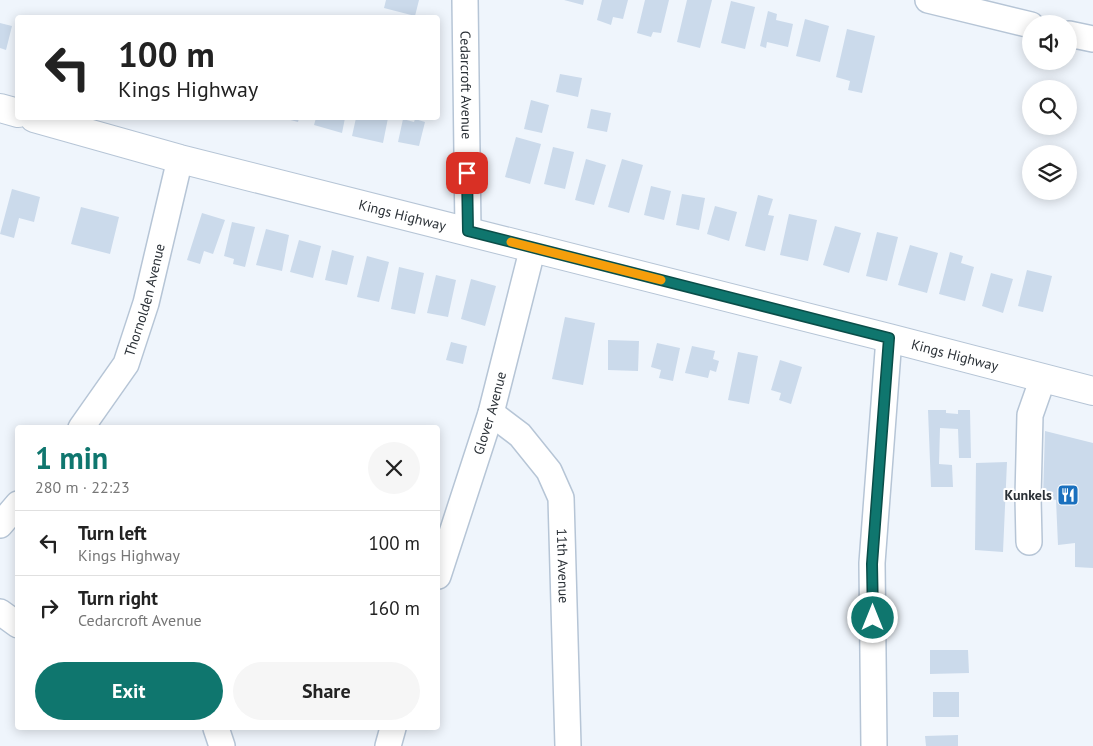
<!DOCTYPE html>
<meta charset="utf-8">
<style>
body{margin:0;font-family:"PT Sans",sans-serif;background:#f6f6f6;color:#222;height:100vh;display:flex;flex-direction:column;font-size:19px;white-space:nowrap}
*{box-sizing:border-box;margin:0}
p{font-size:16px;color:#767676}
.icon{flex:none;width:28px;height:28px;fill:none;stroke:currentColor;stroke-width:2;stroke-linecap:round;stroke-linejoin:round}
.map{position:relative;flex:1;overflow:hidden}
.sheet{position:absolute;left:15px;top:425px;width:425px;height:305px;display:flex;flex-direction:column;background:#fff;border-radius:5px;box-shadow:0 2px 12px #0003}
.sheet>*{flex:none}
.guide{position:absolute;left:15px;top:15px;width:425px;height:105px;border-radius:5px;box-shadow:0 2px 12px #0003;background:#fff;color:#222;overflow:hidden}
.buttons{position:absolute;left:1022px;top:15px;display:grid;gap:10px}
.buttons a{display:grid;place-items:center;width:55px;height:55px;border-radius:50%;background:#fff;box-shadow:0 2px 12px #0003;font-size:25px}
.pin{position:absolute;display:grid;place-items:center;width:42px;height:42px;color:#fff;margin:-21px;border-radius:10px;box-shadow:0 2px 8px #0006}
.me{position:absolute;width:55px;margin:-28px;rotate:0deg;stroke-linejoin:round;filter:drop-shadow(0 0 4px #0008)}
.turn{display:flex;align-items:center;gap:18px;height:105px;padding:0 20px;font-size:22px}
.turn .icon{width:65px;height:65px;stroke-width:2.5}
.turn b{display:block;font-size:35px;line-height:42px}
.round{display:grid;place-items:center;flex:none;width:52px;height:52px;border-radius:26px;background:#f6f6f6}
.head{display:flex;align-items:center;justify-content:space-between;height:85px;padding:0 20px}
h1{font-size:30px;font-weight:700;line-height:38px;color:#0f766e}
.cta{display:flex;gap:10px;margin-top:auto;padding:10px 20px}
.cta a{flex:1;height:58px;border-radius:30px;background:#0f766e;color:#fff;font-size:20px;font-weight:700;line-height:58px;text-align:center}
.cta a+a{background:#f6f6f6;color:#222}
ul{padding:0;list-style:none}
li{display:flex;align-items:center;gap:15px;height:65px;padding:0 20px;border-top:1px solid #e0e0e0}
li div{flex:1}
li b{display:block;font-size:19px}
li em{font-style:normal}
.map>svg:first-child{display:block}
.building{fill:#cbdaeb}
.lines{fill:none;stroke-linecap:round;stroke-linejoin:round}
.minor-casing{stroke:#b6c5d6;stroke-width:28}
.major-casing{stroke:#b6c5d6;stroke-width:30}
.minor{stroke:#fff;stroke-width:25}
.major{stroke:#fff;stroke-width:28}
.route-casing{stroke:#0a4d48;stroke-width:12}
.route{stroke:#0f766e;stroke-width:9}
.slow{stroke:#f59e0b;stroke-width:9}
.labels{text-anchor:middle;stroke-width:4;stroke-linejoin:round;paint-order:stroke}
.street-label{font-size:14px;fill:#2a3036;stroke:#fff}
.poi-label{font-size:14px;font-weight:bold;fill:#2a3036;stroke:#fff;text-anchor:end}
</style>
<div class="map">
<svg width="1093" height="746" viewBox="0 0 1093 746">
<rect width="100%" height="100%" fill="#eff5fc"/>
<path class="building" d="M386,0H419L415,16L384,8Z
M564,0H584L583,5Z
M602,0H628L623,19L613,17L611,25L597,20Z
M645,0H669L661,33L653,32L651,37L637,33Z
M687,0H712L700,48L677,42Z
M731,1L755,7L745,49L721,43Z
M768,11L777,14L776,20L793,24L788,47L767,42L766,48L760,46Z
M805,19L829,26L820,62L796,56Z
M0,23L12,26L6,50L0,48Z
M847,29L875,36L862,93L848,90L850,81L836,77Z
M560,74L582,78L578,97L556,92Z
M531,100L549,105L542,133L524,129Z
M591,109L611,113L607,132L587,128Z
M283,118H299L298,122Z
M316,118H345L342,133L314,125Z
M356,118H388L383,143L352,136Z
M403,119L414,122L415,119L425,122L419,146L398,142Z
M516,137L541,144L530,184L505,177Z
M553,147L574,152L565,189L544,184Z
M586,159L606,165L594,205L575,200Z
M622,159L643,165L629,213L608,207Z
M651,186L671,191L664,220L644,215Z
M12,189L40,197L34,222L19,218L14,238L0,234Z
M682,194L705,198L699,230L676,225Z
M758,195L773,199L768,215L774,216L765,251L745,246Z
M715,206L737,212L729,241L707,234Z
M81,207L119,217L110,254L71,244Z
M202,213L225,220L213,254L204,251L200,264L187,260Z
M789,214L817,220L808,261L780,255Z
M232,222L255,227L245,267L233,264L234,259L224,256Z
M835,226L861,233L849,273L823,265Z
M266,229L289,235L282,271L256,265Z
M877,232L898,237L887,281L866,276Z
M299,240L321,246L313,278L290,272Z
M910,245L938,253L927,293L898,285Z
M332,250L354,256L347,285L325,280Z
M950,252L963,256L961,263L974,267L965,301L939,294Z
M367,256L389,262L379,302L357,297Z
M399,267L424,273L415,314L391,309Z
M1027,270L1052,276L1043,312L1018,306Z
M991,273L1013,279L1003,313L982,306Z
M436,275L456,280L448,317L427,313Z
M471,279L496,286L485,326L461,319Z
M565,317L595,323L583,385L552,379Z
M608,340L639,341L638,371L608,370Z
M451,342L467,346L463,364L446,360Z
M657,343L680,348L673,381L659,378L661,370L651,367Z
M692,346L715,351L713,359L719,361L716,372L710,370L708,378L685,373Z
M738,352L758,356L749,404L728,400Z
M780,360L802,367L791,404L779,400L781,393L771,390Z
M928,410H946V413L958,414V410H970L971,458H959L958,429L940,428L939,464L952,465L953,487H931Z
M1045,431L1093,443V568L1075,567V543L1058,545L1056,500L1043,497Z
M1007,462L1003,552L975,550L976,463Z
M930,650H968L969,673L930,674Z
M933,692H959V717H933Z
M958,735V746H926L925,736Z"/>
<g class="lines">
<g class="minor-casing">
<g id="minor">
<path id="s1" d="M465,0L468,231"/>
<path d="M928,0L1031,25"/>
<path d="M1069,34L1093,39"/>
<path id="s2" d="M491,413L520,435L549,471L561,498L568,746"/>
<path id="s3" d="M81,428L126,364L146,303L180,159"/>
<path d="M0,525L18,504"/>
<path d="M1029,542L1028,497L1030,415L1043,378"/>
<path id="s4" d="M438,576L491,413L533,247"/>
<path d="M0,612L18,625"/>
<path d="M216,728L222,746"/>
<path d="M388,746L393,728"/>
<path d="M874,746L872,563L889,338"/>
</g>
</g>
<g class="major-casing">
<g id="major">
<path d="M0,108L18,113"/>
<path id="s5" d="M34,118L180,159L889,338L1093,391"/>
</g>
</g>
<use href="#minor" class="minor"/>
<use href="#major" class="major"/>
</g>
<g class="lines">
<g class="route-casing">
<path id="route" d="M467,173L468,231L889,338L872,564L873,618"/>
</g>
<use href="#route" class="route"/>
<path class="slow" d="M511,242L661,280"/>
</g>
<defs>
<g id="restaurant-square" transform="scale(1.125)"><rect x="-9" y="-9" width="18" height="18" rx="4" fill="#1a70be" stroke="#fff"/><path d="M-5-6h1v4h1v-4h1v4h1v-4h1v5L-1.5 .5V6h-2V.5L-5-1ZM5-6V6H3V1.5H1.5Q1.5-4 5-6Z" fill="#fff"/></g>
</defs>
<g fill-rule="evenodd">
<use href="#restaurant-square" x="1068" y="495"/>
</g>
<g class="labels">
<g class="street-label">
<text dy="5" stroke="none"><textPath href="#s1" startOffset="85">Cedarcroft Avenue</textPath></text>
<text dy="5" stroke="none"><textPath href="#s5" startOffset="381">Kings Highway</textPath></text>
<text dy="5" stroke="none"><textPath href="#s3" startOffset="145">Thornolden Avenue</textPath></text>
<text dy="5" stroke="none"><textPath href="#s5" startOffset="951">Kings Highway</textPath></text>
<text dy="5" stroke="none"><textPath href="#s4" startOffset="171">Glover Avenue</textPath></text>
<text dy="5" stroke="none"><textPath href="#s2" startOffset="180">11th Avenue</textPath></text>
</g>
<g class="poi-label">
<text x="1052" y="500">Kunkels</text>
</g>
</g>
</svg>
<div class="buttons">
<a><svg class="icon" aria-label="sound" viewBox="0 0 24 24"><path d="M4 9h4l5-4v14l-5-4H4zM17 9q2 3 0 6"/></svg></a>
<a><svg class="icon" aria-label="search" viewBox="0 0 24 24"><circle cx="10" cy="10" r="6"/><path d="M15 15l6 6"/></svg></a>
<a><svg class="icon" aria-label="layers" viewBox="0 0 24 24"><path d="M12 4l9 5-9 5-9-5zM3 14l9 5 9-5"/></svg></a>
</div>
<div class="pin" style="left:467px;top:173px;background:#d93025"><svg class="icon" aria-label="arrive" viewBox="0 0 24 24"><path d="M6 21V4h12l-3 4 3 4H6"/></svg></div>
<svg class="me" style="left:873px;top:618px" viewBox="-20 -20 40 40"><circle r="17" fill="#0f766e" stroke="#fff" stroke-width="3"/><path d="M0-11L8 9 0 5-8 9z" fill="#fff"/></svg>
<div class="guide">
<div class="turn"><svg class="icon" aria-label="left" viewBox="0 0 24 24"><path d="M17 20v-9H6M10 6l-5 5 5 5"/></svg><div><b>100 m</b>Kings Highway</div></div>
</div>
<section class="sheet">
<div class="head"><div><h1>1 min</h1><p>280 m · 22:23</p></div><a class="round"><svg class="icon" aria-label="close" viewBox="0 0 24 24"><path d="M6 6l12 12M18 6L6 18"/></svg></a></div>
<ul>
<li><svg class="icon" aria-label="left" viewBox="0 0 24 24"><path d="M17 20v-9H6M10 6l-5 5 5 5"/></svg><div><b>Turn left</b><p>Kings Highway</p></div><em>100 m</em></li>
<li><svg class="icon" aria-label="right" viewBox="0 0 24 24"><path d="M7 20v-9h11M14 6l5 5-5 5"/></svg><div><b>Turn right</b><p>Cedarcroft Avenue</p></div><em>160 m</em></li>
</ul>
<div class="cta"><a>Exit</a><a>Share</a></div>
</section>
</div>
